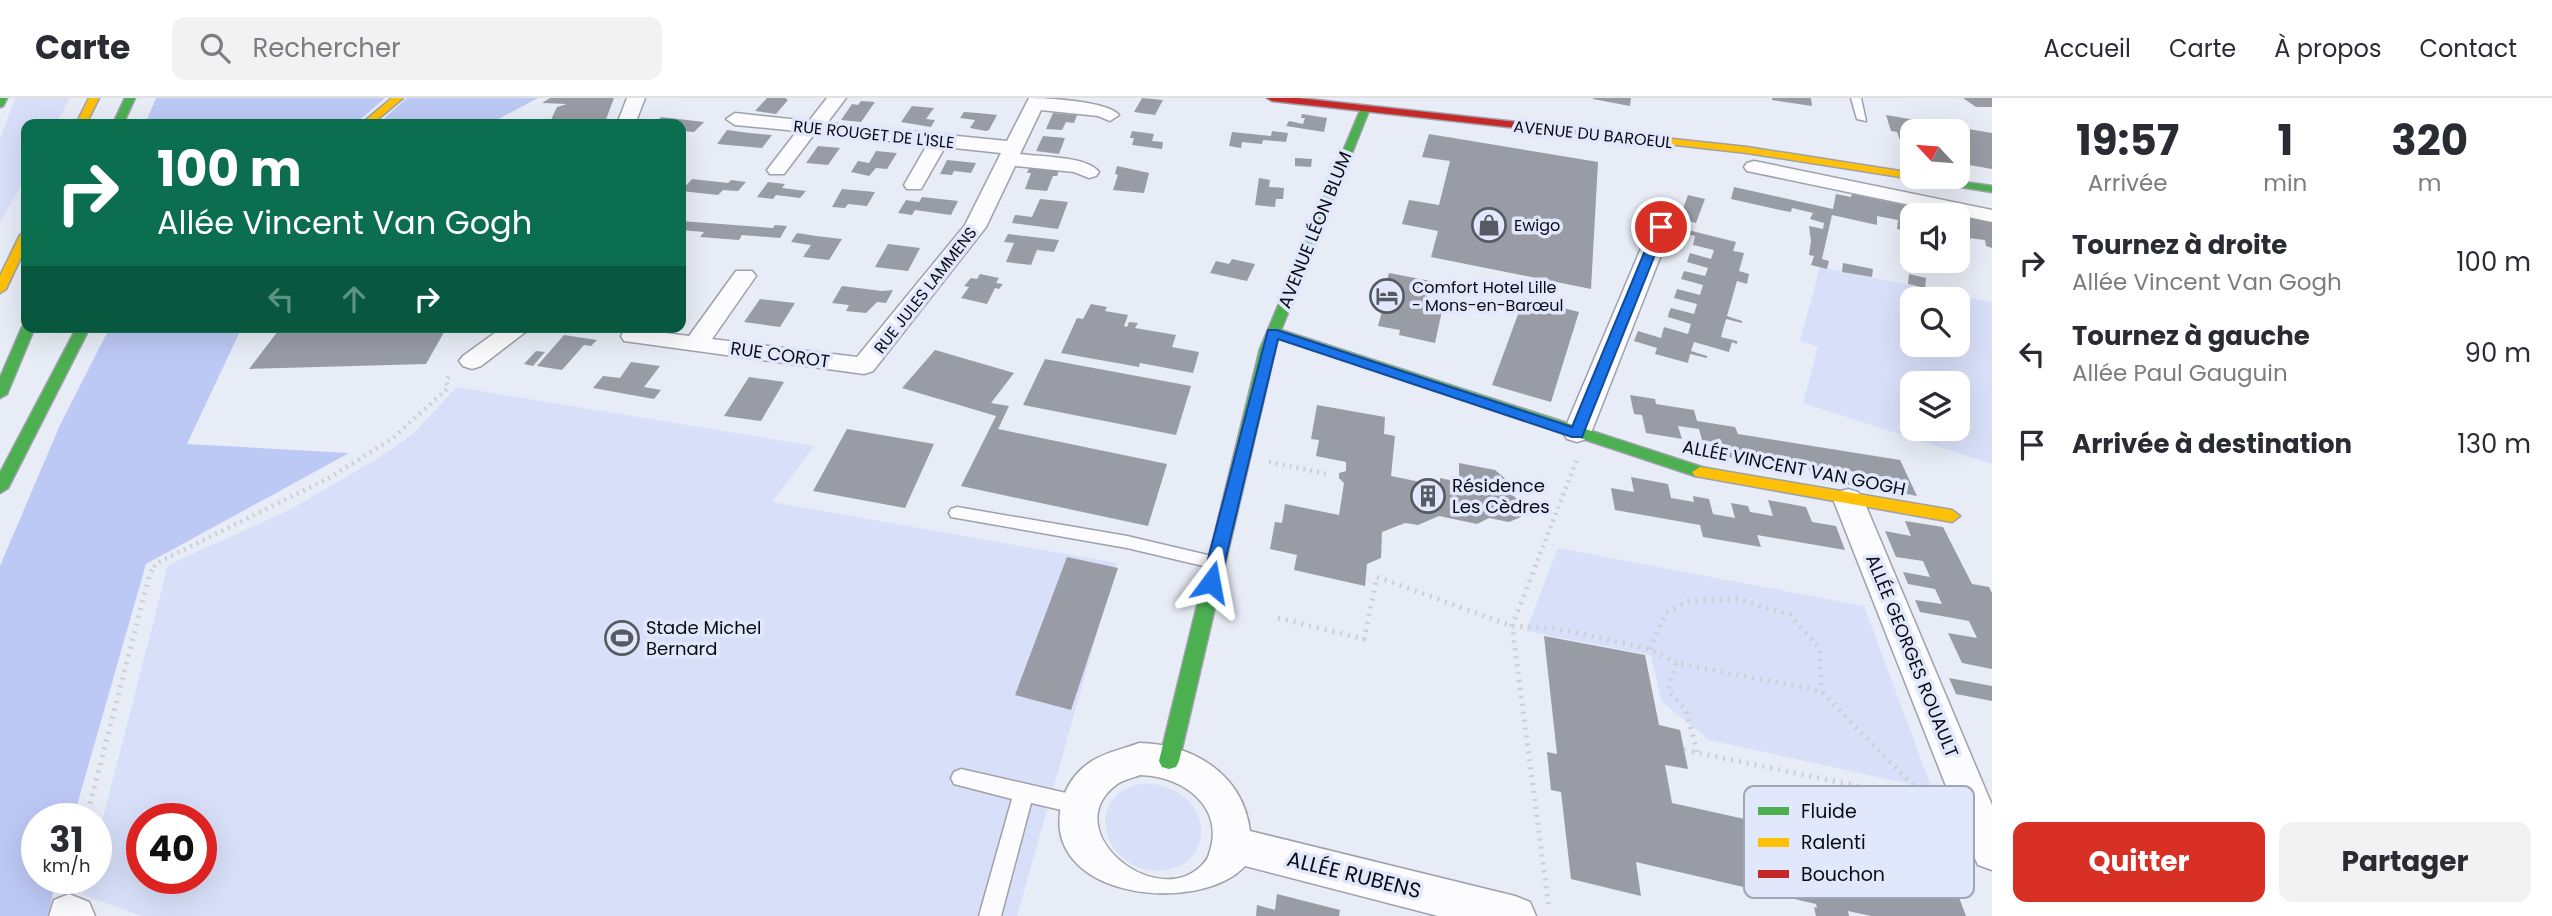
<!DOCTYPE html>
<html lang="fr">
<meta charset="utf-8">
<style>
body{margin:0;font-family:Poppins,sans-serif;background:#f2f2f3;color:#2b2b33;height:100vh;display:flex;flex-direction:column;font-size:26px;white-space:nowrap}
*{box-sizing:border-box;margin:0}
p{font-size:23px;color:#7c7c81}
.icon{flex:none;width:38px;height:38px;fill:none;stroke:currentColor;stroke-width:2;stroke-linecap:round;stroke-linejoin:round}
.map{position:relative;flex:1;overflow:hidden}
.side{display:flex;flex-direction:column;background:#fff;width:560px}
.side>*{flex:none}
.banner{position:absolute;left:21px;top:21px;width:665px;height:214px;border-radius:14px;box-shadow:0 7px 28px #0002;background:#0b6e4f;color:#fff;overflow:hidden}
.needle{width:46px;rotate:296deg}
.buttons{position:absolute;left:1900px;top:21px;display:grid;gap:14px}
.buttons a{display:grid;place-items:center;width:70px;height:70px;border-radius:14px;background:#fff;box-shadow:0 7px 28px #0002;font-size:35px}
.speed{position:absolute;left:21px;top:705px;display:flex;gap:14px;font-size:35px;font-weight:700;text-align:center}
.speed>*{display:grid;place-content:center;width:91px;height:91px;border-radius:50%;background:#fff;box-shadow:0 7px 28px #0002;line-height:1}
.speed small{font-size:18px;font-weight:400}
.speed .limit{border:10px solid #d22;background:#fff;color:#111}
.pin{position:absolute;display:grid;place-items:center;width:60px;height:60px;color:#fff;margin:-30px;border:4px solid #fff;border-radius:50%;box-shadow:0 2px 7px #0007}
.me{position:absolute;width:77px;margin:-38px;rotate:13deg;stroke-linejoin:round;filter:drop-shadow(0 0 5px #0008)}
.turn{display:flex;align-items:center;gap:24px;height:147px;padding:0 21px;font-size:32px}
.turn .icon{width:91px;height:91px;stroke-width:2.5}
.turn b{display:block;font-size:49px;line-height:60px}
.lanes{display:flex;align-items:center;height:66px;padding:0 21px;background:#0003;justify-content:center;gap:35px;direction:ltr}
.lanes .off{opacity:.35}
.eta{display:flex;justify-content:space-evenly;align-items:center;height:119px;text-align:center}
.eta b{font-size:42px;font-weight:700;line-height:49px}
.action{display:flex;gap:14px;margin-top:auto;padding:14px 21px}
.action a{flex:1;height:80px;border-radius:14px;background:#d93025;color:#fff;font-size:28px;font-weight:700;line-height:80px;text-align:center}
.action a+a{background:#f2f2f3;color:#2b2b33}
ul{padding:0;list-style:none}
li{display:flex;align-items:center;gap:21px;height:91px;padding:0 21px}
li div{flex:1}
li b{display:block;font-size:26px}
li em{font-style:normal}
header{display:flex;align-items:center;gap:42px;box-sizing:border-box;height:98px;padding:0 35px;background:#fff;border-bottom:2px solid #e1e1e2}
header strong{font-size:33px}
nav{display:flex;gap:38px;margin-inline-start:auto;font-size:24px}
.search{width:490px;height:63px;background:#f2f2f3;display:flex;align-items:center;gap:18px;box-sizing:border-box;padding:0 24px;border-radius:14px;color:#7c7c81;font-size:26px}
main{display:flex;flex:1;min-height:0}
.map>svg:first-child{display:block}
.green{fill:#d8e0f9;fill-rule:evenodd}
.forest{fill:#bdc9f5}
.building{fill:#999ca5}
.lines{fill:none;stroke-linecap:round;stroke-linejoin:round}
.lane-casing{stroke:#9ea1aa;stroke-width:3}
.street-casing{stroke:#9ea1aa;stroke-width:3}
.fast-casing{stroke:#9ea1aa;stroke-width:3}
.slow-casing{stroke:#9ea1aa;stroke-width:3}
.jam-casing{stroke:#9ea1aa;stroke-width:3}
.path-far1{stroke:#ccced1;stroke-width:4.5;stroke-dasharray:2 5;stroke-linecap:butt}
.path{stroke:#ccced1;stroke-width:5;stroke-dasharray:2 6;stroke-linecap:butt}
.lane{fill:#fcfcfe;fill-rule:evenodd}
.street{fill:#fcfcfe;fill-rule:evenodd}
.fast{fill:#4caf50;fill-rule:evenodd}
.slow{fill:#ffc107;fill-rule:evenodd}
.jam{fill:#c62828;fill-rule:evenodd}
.route{fill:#1a73e8;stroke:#114b97;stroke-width:2}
.labels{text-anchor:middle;stroke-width:7;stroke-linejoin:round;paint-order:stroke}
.far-street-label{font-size:16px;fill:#0a0c14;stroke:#e2e8fc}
.far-poi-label{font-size:16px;fill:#0a0c14;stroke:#e2e8fc;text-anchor:start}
.street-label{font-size:18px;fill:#0a0c14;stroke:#e2e8fc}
.poi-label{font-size:18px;fill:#0a0c14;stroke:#e2e8fc;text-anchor:start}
.near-street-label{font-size:21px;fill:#0a0c14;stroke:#e2e8fc}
.key{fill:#e2e8fc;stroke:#a1a6b6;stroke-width:2}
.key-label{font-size:19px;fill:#0a0c14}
</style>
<header>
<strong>Carte</strong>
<div class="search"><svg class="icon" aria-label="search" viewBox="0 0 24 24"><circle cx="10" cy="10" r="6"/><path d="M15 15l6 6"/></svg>Rechercher</div>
<nav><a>Accueil</a><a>Carte</a><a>À propos</a><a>Contact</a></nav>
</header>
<main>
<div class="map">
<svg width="1992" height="818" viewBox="0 0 1992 818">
<rect width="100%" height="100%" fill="#e8ecf6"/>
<path class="green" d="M15,0H70L56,26H26V78L0,125V41Z
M1820,169L1992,204V366L1803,305L1818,249L1800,243ZM1913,201H1958V247H1913ZM1913,285H1958V331H1913Z
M457,289L814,348L772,404L1117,465L1017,818H142L83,797L88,781L96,780V747L168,467L289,412L377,361L413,336ZM142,721H201V780H142Z
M1558,450L1864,508L1932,691L1709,642L1661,603L1651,557L1526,533Z
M1146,685C1166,687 1185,694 1196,713C1203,726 1203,740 1196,753C1189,765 1177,770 1165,772C1106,781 1076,695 1146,685Z"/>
<path class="forest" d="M156,0H385L355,26H145Z
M407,0H538L489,26H378Z
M110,229H242L187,346L349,355L146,466L73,721H37V780L56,781L48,818H0V468L60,327Z"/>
<path class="building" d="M550,0H614L605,24L549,26L557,9L567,6L542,5Z
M767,0H785L788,2L776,16L755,13Z
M1142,0L1163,2L1155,17L1134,14Z
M1593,0H1631L1630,8L1593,1Z
M1772,0H1811L1812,8L1772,2Z
M1963,0H1992V9H1976Z
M861,3L875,4L861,24L841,22L852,6L858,7Z
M912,8L934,10L926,21L935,22L931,29L901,24Z
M964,14L978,15L997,17L989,32L986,33L970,30L975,22L960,20Z
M1053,15L1077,17L1074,25L1066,24L1062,32L1046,31Z
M1302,16L1327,20L1324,34L1286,28L1289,23L1303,26L1305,20H1301Z
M1886,17L1992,35V71L1958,65V33H1913V58L1905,56L1897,34L1891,33Z
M661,19L704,24L694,34L681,33V26H654Z
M727,32L749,35L772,37L762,50L717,46Z
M1132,33L1154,36L1152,43L1163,44L1162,51L1132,47L1134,40H1130Z
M1272,33L1288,35L1286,44L1263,42L1262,46L1242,44L1241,50L1229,48L1232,34L1271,38Z
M1429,36L1598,64L1591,191L1431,159L1438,133L1402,126L1409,102L1439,107L1450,63L1422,59Z
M1043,38L1065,40L1059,56L1036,53Z
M818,48L840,50L828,67L806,65Z
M876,53L897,55L887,71L876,70L869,78L851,74L858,63L869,65Z
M1295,60L1312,61L1311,69L1295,68Z
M947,62L976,65L971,75L954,73L952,77L940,76Z
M1117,68L1149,75L1144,95L1113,92L1118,77L1115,76Z
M1029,70L1059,73L1057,78H1053L1047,93L1025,91L1031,75H1027Z
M1259,80L1270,82L1269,89L1284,90L1283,101H1276L1275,109L1255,107Z
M692,81L728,85L731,82L746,84L738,93L723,92L718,97L681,93Z
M768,84L785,86L782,90L806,93L800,100L776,97L773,101L757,99Z
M1734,89L1833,111L1836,96L1851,99L1852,96L1950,117H1913V125L1905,123L1906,133L1897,131L1898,122L1877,118V127L1832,117L1822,161L1829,163L1827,171L1811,167L1814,158L1809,157L1811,143L1809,128L1823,131L1824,125L1810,121L1813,115L1792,110L1791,114L1780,112L1731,101Z
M842,91L875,94L867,108L848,106L845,110L832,109Z
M1688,97L1705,101L1696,125L1689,123L1688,126L1678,124Z
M922,99L958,103L951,117L915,112L912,117L898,115L906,102L919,104Z
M1040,101L1068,104L1058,131L1012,125L1015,117L1032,119Z
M1958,118L1992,125V150L1986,148L1985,142L1968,140L1969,145L1958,142Z
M681,123L773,130L775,127L787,128L780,140L742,137L739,142L700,139L704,134L681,132Z
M1676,129L1736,144L1733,153L1744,155L1739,173L1749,176L1747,186L1737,183L1727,218L1742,223V225L1726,221L1721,239L1737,243V246L1732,244L1729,254L1694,244L1691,253L1707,258V260L1690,256L1688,265L1655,256L1657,250L1634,243L1638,233L1661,240L1664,229L1688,236L1691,226L1668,219L1669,214L1671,210L1694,216L1697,206L1674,200L1677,191L1700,197L1703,187L1681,181L1684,173L1705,178L1708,170L1687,164L1690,155L1711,161L1714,152L1693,147L1695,138L1675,133Z
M797,135L816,138L842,141L829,162L803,159L811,147L791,144Z
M1008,136L1059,142L1054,154L1037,152L1031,167L1006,164L1014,145L1004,144Z
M888,146L920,150L908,173L875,169Z
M1232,161L1255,166L1247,183L1210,175L1216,163L1229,166Z
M1843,165L1873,171L1872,179L1842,174Z
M1389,175L1431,183L1425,204L1443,208L1435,245L1399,237L1400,232L1378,228L1385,202L1369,199L1371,191L1375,190L1396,194L1397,192L1385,190Z
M980,176L999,180L996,185L1003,186L999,191L995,190L987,206L961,200L969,189L964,188L971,180L977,181Z
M1909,176L1926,180L1925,190L1908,186Z
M842,188L882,193L893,192L886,205L877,204L866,215L846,213L849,207L832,205Z
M1524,200L1579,214L1551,304L1492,287Z
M760,201L795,205L780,229L744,224Z
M1091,206L1107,209L1105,213L1128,217L1124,228L1127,229L1129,224L1138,225L1135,230L1176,237L1172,249L1199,254L1193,275L1140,265L1139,269L1061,255L1077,220L1083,221Z
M281,229H447L426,266L249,271Z
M564,237L597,242L591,248L584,247L562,272L537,268Z
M935,252L1014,275L991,305L1009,308L998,331L1167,366L1148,428L961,388L996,318L902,290Z
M536,253L545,254L533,268L524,266Z
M1045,261L1191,288L1176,337L1023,307Z
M631,264L660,268L644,289L661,292L654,301L593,290L603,278L620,280Z
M749,279L784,284L761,323L724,318Z
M1630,297L1655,301L1656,306L1694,312L1697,323L1735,329L1738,336L1900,362L1917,398L1897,394L1890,380L1844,372L1850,387L1812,380L1807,366L1763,359L1767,373L1749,370L1746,362L1728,359L1724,346L1702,342L1699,331L1678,328L1682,341L1646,335L1642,317L1634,316Z
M1317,307L1385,319L1384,336L1395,338L1391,378L1440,388V380L1459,384V365L1495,372L1507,382V393L1520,403L1521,419L1509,424L1489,420L1477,426L1439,418L1418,427L1405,425L1382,434L1381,460L1367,466L1365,488L1294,472L1297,457L1270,451L1275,424L1282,425L1285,406L1339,417L1344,385L1339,380V375L1346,373V364L1316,358L1319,342L1311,341Z
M847,331L934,346L905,410L813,393Z
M1631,379L1668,386L1671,400L1694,404L1693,398L1709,401L1713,416L1735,420L1731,405L1748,408L1750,414L1773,418L1768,402L1806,409L1812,424L1836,428L1845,452L1757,437L1761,449L1703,439L1700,427L1615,412L1611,390L1634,394Z
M1905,423L1943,429L1972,486L1989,489L1992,495V571L1962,565L1948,535L1977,540L1969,523L1920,514L1915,502L1942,506L1935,491L1908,486L1903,474L1930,479L1923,463L1896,459L1885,433L1911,438Z
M1067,459L1118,470L1071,612L1015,597Z
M1544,538L1645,557L1659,627L1680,632L1688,671L1665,667L1672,705L1946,765L1966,818H1871L1848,813L1849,818H1816L1814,809L1817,810L1816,806L1636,764L1641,798L1571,781L1561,694L1551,692L1547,654L1557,656Z
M1949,580L1992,588V603L1956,596Z
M1277,796L1340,812L1339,818H1256L1257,807L1275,812Z"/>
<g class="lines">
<g class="lane-casing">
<path id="lane" d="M1851,0H1861L1866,23L1857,21Z
M957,409L1127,438L1216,459L1222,461L1224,465L1222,469L1216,471L1127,450L951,419L949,415L951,411Z
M961,671L1079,698L1086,701L1089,707L1086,713L1079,716L1031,705L1001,818H979L1012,701L954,686L951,680L954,674Z"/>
</g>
<g class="street-casing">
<path id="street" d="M627,0H645L635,26H617Z
M827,0H846L827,25L1007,43L1029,0C1045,0 1108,3 1119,17L1110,23L1098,18L1041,12L1020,56C1041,59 1087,58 1099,74L1096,78L1089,80L1074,74L1015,68L986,129L873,273L864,276L624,243L621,238L624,233L633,231L689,238L736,173H752L756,178L712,241L857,259L965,127L1001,55L945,49L921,91H907L904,87L927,47L815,35L784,76H770L767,72L797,33L735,27L726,21L735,15L809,23Z
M1754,63L1992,112V124L1747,73L1744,69L1747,65Z
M1661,122L1669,124L1672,129L1591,335L1587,341L1577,344L1567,341L1563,335L1650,129L1653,124Z
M503,229H532L481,268L472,271L463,268L459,263L463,258Z
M1848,391L1858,394L1863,401L1992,707V772L1978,767L1972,754L1833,401L1838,394Z
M1139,645C1193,646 1243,676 1250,733L1515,798L1530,804L1536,818H1438L1245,768C1199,818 1037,801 1062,704C1066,688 1076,674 1089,665C1102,655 1124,651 1139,645ZM1140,677C1183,678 1226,709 1209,756C1208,761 1204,765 1200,769C1153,812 1057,732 1116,687C1122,682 1133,680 1140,677Z
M69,796L89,804L95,818H49L54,802Z"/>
</g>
<g class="fast-casing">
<path id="fast" d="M0,0H7L3,8L0,9Z
M125,0H135L123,26H113Z
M1362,8L1370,10L1281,232L1705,370L1708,374L1705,378H1695L1278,240L1179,663L1176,669L1169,671L1162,669L1159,663L1260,251Z
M1913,77L1992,88V94L1917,82L1913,81Z
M26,226V229H35L7,296L0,300V280L22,229Z
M77,229H90L8,390L0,395V375Z"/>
</g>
<g class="slow-casing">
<path id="slow" d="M89,0H99L86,26H76Z
M392,0H403L372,26H361Z
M1581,31L1747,49L1913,75V79H1918L1913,81L1747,55L1577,36L1576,34Z
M26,133V149L6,191L0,195V178L20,137Z
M1700,369L1952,412L1960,418L1952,424L1695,378L1692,374Z"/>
</g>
<g class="jam-casing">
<path id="jam" d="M1267,0H1298L1581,31L1586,34L1581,37L1272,3Z"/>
</g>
<path class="path-far1" d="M1269,364L1328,376
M154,469L157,465L329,380L393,340L448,290L446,283L451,274
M1535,469L1578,359"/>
<path class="path" d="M1536,467L1512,528L1549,811
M1278,520L1364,541L1377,479L1512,528L1554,530L1650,551L1676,565
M1650,551L1666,515L1689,503L1737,501L1790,517L1820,551L1821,593
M1684,652L1940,705
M1697,654L1686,612L1668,592L1676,565L1821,593L1929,704
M86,721L150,475L155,467"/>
<use href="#lane" class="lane"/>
<use href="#street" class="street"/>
<use href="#fast" class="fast"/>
<use href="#slow" class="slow"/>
<use href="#jam" class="jam"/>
</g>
<path class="route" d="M1656,126L1666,129L1582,339H1572L1278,241L1220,484L1217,488H1205L1202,484L1268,232H1277L1572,329Z"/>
<defs>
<g id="shop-ring" transform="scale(1.75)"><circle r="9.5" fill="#e2e8fc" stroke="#585a63" stroke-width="1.5"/><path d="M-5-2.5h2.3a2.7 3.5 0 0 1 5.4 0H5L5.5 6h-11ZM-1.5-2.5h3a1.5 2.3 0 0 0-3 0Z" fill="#585a63"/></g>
<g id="hotel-ring" transform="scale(1.75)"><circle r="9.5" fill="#e2e8fc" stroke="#585a63" stroke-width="1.5"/><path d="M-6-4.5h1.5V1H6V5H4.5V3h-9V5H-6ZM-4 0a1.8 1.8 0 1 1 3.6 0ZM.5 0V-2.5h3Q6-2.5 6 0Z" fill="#585a63"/></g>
<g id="building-ring" transform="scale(1.75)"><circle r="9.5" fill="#e2e8fc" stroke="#585a63" stroke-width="1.5"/><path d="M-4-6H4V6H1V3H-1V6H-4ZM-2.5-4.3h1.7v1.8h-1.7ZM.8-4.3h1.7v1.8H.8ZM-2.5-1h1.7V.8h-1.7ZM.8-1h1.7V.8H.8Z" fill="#585a63"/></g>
<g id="stadium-ring" transform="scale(1.75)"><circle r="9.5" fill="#e2e8fc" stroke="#585a63" stroke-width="1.5"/><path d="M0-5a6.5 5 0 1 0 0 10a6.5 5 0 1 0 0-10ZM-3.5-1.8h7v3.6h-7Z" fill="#585a63"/></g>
</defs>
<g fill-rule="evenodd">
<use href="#shop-ring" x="1489" y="127"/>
<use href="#hotel-ring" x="1387" y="198"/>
<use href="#building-ring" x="1428" y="398"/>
<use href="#stadium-ring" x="622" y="540"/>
</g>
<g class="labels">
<g class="far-street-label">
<text transform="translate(874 36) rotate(6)" y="6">RUE ROUGET DE L'ISLE</text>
<text transform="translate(1593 36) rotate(6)" y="6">AVENUE DU BAROEUL</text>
<text transform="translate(925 192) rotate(-52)" y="6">RUE JULES LAMMENS</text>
</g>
<g class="far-poi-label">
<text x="1514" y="133">Ewigo</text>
<text x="1412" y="195">Comfort Hotel Lille<tspan x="1412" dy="18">- Mons-en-Barœul</tspan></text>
</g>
<g class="street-label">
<text transform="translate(1315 132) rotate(-68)" y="6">AVENUE LÉON BLUM</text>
<text transform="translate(780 257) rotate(8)" y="6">RUE COROT</text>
<text transform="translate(1794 370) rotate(11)" y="6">ALLÉE VINCENT VAN GOGH</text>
<text transform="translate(1912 558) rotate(68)" y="6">ALLÉE GEORGES ROUAULT</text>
</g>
<g class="poi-label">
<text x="1452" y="394">Résidence<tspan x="1452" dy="21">Les Cèdres</tspan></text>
<text x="646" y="536">Stade Michel<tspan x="646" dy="21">Bernard</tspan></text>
</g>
<g class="near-street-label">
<text transform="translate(1354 777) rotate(14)" y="7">ALLÉE RUBENS</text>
</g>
</g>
<rect x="1744" y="688" width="230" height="112" rx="10" class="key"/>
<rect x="1758" y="709" width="31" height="8" fill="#4caf50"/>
<rect x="1758" y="740" width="31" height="9" fill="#ffc107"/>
<rect x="1758" y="772" width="31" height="8" fill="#c62828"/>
<g class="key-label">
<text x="1801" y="720">Fluide</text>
<text x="1801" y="751">Ralenti</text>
<text x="1801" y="783">Bouchon</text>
</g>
</svg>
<div class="buttons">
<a><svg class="needle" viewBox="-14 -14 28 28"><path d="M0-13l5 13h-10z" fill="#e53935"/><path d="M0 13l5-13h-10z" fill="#7c7c81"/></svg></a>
<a><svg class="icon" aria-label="sound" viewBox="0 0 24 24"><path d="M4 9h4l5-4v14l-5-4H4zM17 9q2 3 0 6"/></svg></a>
<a><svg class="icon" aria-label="search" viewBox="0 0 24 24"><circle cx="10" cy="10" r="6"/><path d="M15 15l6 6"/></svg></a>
<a><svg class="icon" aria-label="layers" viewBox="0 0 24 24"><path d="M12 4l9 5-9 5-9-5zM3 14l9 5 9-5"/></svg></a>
</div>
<div class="speed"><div>31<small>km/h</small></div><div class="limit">40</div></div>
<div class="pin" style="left:1661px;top:129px;background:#d93025"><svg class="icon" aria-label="arrive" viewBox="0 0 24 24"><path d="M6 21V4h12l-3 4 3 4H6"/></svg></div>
<svg class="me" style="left:1211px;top:484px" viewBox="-20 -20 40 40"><path d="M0-17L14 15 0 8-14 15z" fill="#1a73e8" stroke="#fff" stroke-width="4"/></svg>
<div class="banner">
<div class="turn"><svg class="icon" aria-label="right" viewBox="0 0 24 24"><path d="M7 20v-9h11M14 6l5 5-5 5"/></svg><div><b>100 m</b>Allée Vincent Van Gogh</div></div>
<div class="lanes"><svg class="icon off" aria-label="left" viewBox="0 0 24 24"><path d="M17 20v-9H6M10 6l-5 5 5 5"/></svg><svg class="icon off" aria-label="ahead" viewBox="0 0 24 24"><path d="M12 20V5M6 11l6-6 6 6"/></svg><svg class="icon" aria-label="right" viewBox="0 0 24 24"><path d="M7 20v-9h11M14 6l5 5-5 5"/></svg></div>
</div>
</div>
<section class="side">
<div class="eta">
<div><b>19:57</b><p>Arrivée</p></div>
<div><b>1</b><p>min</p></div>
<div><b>320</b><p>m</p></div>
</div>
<ul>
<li><svg class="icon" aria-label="right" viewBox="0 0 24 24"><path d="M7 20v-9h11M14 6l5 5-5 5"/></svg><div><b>Tournez à droite</b><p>Allée Vincent Van Gogh</p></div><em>100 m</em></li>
<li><svg class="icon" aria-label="left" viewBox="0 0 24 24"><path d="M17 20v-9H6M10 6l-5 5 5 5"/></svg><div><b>Tournez à gauche</b><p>Allée Paul Gauguin</p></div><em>90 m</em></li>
<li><svg class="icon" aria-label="arrive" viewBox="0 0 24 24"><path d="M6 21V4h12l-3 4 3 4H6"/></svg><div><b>Arrivée à destination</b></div><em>130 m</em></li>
</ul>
<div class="action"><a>Quitter</a><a>Partager</a></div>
</section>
</main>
